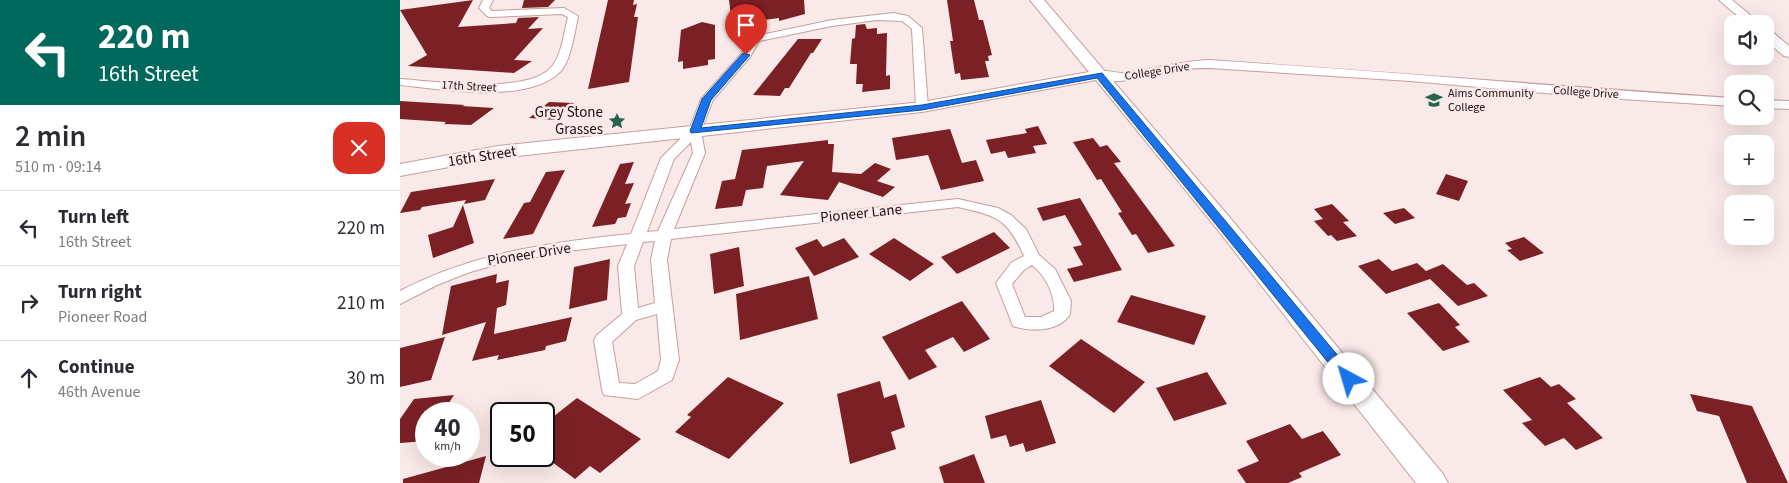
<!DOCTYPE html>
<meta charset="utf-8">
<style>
body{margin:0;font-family:"Source Sans 3",sans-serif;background:#f2f2f3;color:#2b2b33;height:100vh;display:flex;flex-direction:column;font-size:19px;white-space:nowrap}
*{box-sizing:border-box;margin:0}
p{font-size:16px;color:#7c7c81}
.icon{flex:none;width:28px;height:28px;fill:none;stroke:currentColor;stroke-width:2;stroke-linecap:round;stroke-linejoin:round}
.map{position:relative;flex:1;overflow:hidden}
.details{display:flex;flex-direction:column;background:#fff;width:400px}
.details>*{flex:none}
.hud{background:#00695c;color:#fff;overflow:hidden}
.fabs{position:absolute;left:1324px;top:15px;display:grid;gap:10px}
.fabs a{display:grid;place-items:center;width:50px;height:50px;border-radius:10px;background:#fff;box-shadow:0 5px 20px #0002;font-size:25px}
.speed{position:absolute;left:15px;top:402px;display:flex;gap:10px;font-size:25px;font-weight:700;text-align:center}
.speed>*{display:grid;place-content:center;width:65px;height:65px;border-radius:50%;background:#fff;box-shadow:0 5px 20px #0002;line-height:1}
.speed small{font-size:12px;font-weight:400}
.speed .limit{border:2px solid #111;border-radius:8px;background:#fff;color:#111}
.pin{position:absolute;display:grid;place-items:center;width:42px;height:42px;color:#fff;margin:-51px -21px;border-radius:50% 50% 50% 0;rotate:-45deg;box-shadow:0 0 5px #0007}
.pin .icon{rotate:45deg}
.me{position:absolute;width:55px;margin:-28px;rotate:321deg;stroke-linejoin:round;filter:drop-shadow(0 0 4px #0008)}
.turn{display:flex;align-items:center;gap:18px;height:105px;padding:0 15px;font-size:22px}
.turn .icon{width:65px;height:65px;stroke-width:2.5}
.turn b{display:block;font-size:35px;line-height:42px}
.round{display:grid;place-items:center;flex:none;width:52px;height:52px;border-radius:15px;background:#f2f2f3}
.overview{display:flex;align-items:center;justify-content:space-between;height:85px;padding:0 15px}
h1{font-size:30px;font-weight:600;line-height:38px}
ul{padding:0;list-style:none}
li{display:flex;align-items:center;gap:15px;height:75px;padding:0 15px;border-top:1px solid #e1e1e2}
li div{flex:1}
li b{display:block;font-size:19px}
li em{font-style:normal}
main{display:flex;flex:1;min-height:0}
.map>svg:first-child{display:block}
.building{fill:#7b2025}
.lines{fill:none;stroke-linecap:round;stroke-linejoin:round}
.minor-casing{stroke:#c59f9d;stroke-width:2}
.tertiary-casing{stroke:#c59f9d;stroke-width:2}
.secondary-casing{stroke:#c59f9d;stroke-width:2}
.minor{fill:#fff;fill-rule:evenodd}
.tertiary{fill:#fff;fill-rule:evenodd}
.secondary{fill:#fff;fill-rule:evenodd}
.route{fill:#1a73e8;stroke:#114b97}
.labels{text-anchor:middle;stroke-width:5;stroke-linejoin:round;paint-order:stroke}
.far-street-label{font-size:12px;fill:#1f1111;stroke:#f9e9e8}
.far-poi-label{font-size:12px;fill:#1f1111;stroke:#f9e9e8;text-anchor:start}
.poi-label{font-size:15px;fill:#1f1111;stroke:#f9e9e8;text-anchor:end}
.street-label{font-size:15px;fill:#1f1111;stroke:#f9e9e8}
</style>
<main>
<section class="details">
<div class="hud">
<div class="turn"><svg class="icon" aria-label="left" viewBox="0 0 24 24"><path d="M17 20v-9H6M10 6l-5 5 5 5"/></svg><div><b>220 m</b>16th Street</div></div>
</div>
<div class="overview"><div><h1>2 min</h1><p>510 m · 09:14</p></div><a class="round" style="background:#d93025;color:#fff"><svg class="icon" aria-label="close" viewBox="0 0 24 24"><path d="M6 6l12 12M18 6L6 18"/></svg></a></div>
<ul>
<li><svg class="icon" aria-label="left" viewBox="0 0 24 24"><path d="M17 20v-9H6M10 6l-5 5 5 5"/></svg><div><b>Turn left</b><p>16th Street</p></div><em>220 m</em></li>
<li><svg class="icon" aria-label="right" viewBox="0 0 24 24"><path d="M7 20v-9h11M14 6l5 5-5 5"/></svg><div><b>Turn right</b><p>Pioneer Road</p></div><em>210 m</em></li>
<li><svg class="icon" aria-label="ahead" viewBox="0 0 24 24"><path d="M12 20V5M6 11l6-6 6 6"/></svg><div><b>Continue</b><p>46th Avenue</p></div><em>30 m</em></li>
</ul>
</section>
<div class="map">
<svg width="1389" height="483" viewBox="0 0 1389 483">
<rect width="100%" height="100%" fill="#f9e9e8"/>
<path class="building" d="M73,0L58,27L116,23L118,18L139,17L128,29L143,28L114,60L132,61L114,73L8,66L27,55L0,10Z
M124,0H155L148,7L122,8Z
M208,0H234L233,5L237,4L234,17H238L229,82L188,89Z
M329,0H404L405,14L379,21V18L332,24Z
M547,0H574L579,20H583L592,55L588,56L589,61H585L589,77L561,80L560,73L555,74L550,41H553Z
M302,22L315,25V59L308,60V65L283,69V61L278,62L281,30Z
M465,24L467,29L477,28V34L487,33L486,76L490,75V89L462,92L463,84H456L457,64H450L452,39L455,38L456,25Z
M398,39H422L413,53H411L389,88H385L380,96L353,95Z
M0,101L65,105L62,106L94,108L71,125L44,124L46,122L0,119Z
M149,102L174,103L155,120L129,118Z
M638,126L647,144L633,146L636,153L608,158L605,151L591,154L586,140L627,133L625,129Z
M550,129L562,163L576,160L584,181L541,190L528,155L496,160L492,138Z
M693,138L700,147L707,145L721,162L714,163L775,246L748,253L736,234L732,235L718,213L722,212L701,179L697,180L673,142Z
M428,140V144H434L432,172L461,174L475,163L491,169L477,181L495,187L483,197L439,182L428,200L380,195L404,161L367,166L363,188L346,190L342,206L315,209L322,181L335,179L342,150Z
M234,162L225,184L234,183L225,204L231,203L226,217L218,218L215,224L192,227L220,164Z
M165,170L133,234L103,239L124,203L130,202L146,172Z
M1046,174L1068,181L1059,201L1036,194Z
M95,179L85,200L64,204L66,200L22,207L20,210L0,213L11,192Z
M680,198L722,270L674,282L667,269L683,265L673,247L682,245L665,215L643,221L637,208Z
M932,204L949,221L943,222L957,236L937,241L931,235L928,236L914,221L923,219L914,209Z
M63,205L74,243L33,258L28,235L53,227Z
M1004,208L1015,218L995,224L983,213Z
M594,232L610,248L557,274L541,257Z
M1124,237L1144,253L1120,261L1107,250L1112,249L1105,243Z
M444,238L459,257L414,276L395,248L417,239L423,247Z
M494,238L534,264L510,281L469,254Z
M339,247L344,286L314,294L310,254Z
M210,259L207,300L169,309L174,267Z
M979,259L992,271L1017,263L1026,271L1043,264L1067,285L1074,283L1088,296L1058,306L1030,279L986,294L958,266Z
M97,274L96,283L109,280L106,305L97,308L94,334L172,317L166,341L146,346L145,350L97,360L99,355L72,361L86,322L42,335L51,286Z
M409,276L418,319L340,340L336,294Z
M731,295L806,316L794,345L717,322Z
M562,301L590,339L564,352L553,337L525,350L537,367L509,380L482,337Z
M1039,303L1060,325L1055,327L1070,342L1043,351L1007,313Z
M45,337L31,380L0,387V348Z
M681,339L745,382L714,413L649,366Z
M807,372L827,404L774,421L756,388Z
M328,377L384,403L329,459L275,432L291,417L287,415Z
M1140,377L1151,387L1159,384L1176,399L1167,403L1203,438L1176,450L1164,438L1145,446L1122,423L1132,420L1103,390Z
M480,381L484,398L496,394L505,427L491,432L496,449L450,464L437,394Z
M1290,394L1352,406L1388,483H1347L1319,416L1297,411Z
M54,395L42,414H26V441L0,443V419L14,399Z
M177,398L241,439L200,473L190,466L175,479L144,456V424Z
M641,400L656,443L626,452L623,443L610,447L606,435L591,439L585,416Z
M890,424L902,439L923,431L941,455L899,473L902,477L888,483H846L837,470L859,461L846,441Z
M574,454L585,483H544L539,467Z
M86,456L79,483H3V479Z"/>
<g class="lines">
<g class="minor-casing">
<path id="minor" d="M83,0H93L89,8L92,11L164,8L178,16C175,31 171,60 161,71C128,105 43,89 0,85V79C34,81 131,96 153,65C162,53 164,32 168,17L162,14L90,17L87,16L79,8Z
M494,13L508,16L522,28L528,107L526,110L522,111L516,107L512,29L502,21L477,20L432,26L359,41L350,57L313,100L301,131L305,153L274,229L558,199L598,208L611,215L626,229L639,255L655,269L671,301L670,314C660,332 630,332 613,326L596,283L612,262L624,256C607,218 597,216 558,207L271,239L267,260L279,360L272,380L238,399L204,395L202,390L194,340L197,335L222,314L218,266L227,244L168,251L99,264L70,272L37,285L0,304V291C72,253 151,242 231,234L261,158L289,130L301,99L341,54L351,37L432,20ZM291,142L293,153L258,231L247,232L274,159ZM255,241L251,260L255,303L238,308L234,266L243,242ZM632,265C645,275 655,294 654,311L641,317H625L612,284L624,270ZM257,314L261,360L258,371L235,384L219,383L212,342L236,320Z"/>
</g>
<g class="tertiary-casing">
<path id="tertiary" d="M1319,0H1332L1361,24H1347Z
M1365,29L1370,30L1389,46V57L1384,56L1365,40Z
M809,60C983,71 1158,87 1332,98V106L1190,97L1010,81L809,68C800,68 790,68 781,70C763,73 704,90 692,75C699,67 713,73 722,73C752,70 779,61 809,60Z
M1365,100L1389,101V109L1365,108Z"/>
</g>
<g class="secondary-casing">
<path id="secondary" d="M630,0H644L831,219L1043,474L1048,483H1016L817,229L696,80L522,112L98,158L0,176V164L98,146L522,102L689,72Z"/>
</g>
<use href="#minor" class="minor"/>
<use href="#tertiary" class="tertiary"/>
<use href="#secondary" class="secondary"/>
</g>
<path class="route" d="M343,53L350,55L311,100L301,128L522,105L702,73L954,375L956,379L954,382L949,384L944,382L697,78L522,110L291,133L290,131L302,99Z"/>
<defs>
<g id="university-bare" transform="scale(1.35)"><path d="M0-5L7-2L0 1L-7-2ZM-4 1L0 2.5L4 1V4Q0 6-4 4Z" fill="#28644f" stroke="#f9e9e8" stroke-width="2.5" paint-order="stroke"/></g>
<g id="sight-bare" transform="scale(1.35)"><path d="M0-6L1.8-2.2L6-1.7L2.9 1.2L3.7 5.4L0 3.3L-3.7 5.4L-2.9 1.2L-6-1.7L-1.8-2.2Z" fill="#28644f" stroke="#f9e9e8" stroke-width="2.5" paint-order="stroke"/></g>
</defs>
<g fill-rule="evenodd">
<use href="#university-bare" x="1034" y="100"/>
<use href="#sight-bare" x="217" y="121"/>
</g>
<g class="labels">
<g class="far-street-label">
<text transform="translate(757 71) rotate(-9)" y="4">College Drive</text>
<text transform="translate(69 86) rotate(3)" y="4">17th Street</text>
<text transform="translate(1186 92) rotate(4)" y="4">College Drive</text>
</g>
<g class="far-poi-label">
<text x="1048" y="97">Aims Community<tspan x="1048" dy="14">College</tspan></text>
</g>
<g class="poi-label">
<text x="203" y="117">Grey Stone<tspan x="203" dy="17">Grasses</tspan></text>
</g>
<g class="street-label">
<text transform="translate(82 156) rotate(-9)" y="5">16th Street</text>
<text transform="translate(461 213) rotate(-6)" y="5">Pioneer Lane</text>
<text transform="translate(129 254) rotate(-9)" y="5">Pioneer Drive</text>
</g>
</g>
</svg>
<div class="fabs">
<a><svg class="icon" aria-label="sound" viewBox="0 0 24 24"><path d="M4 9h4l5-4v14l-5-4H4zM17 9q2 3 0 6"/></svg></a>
<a><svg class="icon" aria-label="search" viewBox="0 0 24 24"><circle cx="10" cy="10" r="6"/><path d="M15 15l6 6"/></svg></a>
<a>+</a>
<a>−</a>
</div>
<div class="speed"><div>40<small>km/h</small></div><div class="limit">50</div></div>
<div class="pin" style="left:346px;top:55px;background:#d93025"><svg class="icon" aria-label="arrive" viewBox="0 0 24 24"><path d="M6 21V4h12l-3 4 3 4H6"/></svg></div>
<svg class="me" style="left:949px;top:379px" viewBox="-20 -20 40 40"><circle r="19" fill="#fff"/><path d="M0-13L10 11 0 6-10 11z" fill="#1a73e8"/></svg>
</div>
</main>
